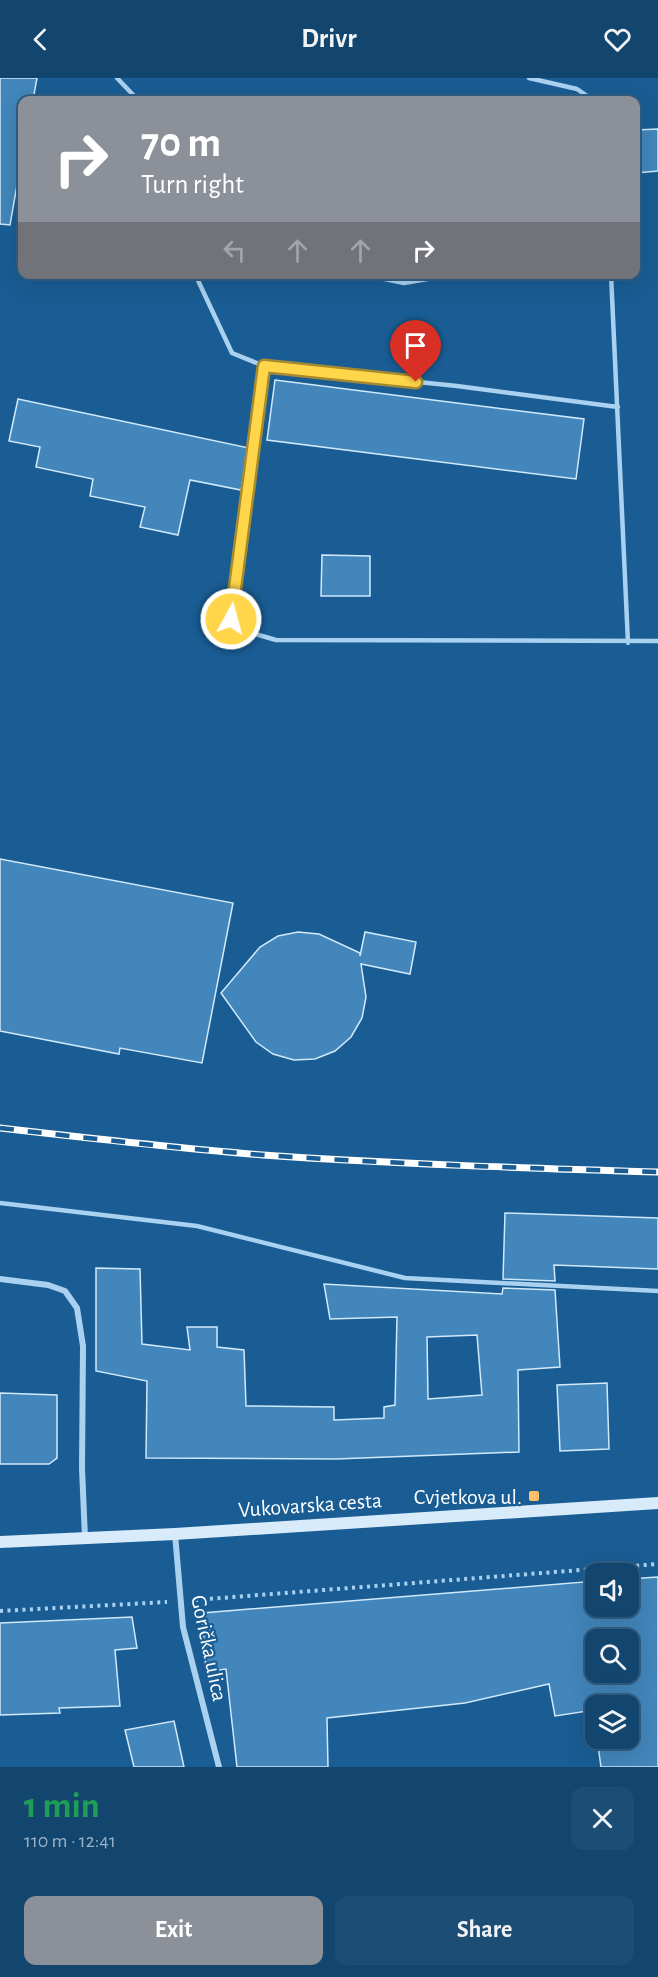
<!DOCTYPE html>
<meta charset="utf-8">
<style>
body{margin:0;font-family:"Alegreya Sans",sans-serif;background:#1c4d74;color:#f1f3f6;height:100vh;display:flex;flex-direction:column;font-size:22px;white-space:nowrap}
*{box-sizing:border-box;margin:0}
p{font-size:20px;color:#9db1c3}
.icon{flex:none;width:33px;height:33px;fill:none;stroke:currentColor;stroke-width:2;stroke-linecap:round;stroke-linejoin:round}
.map{position:relative;height:1689px;overflow:hidden}
.panel{display:flex;flex-direction:column;background:#13466f;flex:1}
.panel>*{flex:none}
.hud{position:absolute;left:18px;top:18px;width:622px;height:183px;border-radius:12px;box-shadow:0 6px 24px #0002,0 0 0 2px #325e82;background:#8c9099;color:#fff;overflow:hidden}
.fabs{position:absolute;left:585px;top:1485px;display:grid;gap:12px}
.fabs a{display:grid;place-items:center;width:54px;height:54px;border-radius:12px;background:#13466f;box-shadow:0 6px 24px #0002,0 0 0 2px #325e82;font-size:30px}
.pin{position:absolute;display:grid;place-items:center;width:51px;height:51px;color:#fff;margin:-62px -26px;border-radius:50% 50% 50% 0;rotate:-45deg;box-shadow:0 0 6px #0007}
.pin .icon{rotate:45deg}
.me{position:absolute;width:66px;margin:-33px;rotate:7deg;stroke-linejoin:round;filter:drop-shadow(0 0 4px #0008)}
.turn{display:flex;align-items:center;gap:21px;height:126px;padding:0 24px;font-size:27px}
.turn .icon{width:78px;height:78px;stroke-width:2.5}
.turn b{display:block;font-size:42px;line-height:51px}
.lanes{display:flex;align-items:center;height:57px;padding:0 24px;background:#0003;justify-content:center;gap:30px;direction:ltr}
.lanes .off{opacity:.35}
.round{display:grid;place-items:center;flex:none;width:63px;height:63px;border-radius:12px;background:#1c4d74}
.summary{display:flex;align-items:center;justify-content:space-between;height:102px;padding:0 24px}
h1{font-size:36px;font-weight:600;line-height:45px;color:#1e9e55}
.cta{display:flex;gap:12px;margin-top:auto;padding:12px 24px}
.cta a{flex:1;height:69px;border-radius:12px;background:#8c9099;color:#fff;font-size:24px;font-weight:600;line-height:69px;text-align:center}
.cta a+a{background:#1c4d74;color:#f1f3f6}
header{display:flex;justify-content:space-between;align-items:center;height:78px;padding:0 24px;background:#13466f;font-size:27px;font-weight:600}
.map>svg:first-child{display:block}
.building{fill:#4286bb;stroke:#d1e9fb;stroke-width:1.5;fill-rule:evenodd}
.lines{fill:none;stroke-linecap:round;stroke-linejoin:round}
.path{stroke:#aad2f0;stroke-width:4;stroke-dasharray:3 4.5;stroke-linecap:butt}
.service{stroke:#aad2f0;stroke-width:4.5}
.minor{stroke:#aad2f0;stroke-width:6}
.secondary{stroke:#d8ebfb;stroke-width:12}
.rail-casing{stroke:#fff;stroke-width:7}
.rail{stroke:#195d94;stroke-width:4.5;stroke-dasharray:14;stroke-linecap:butt}
.route-casing{stroke:#a68a30;stroke-width:15}
.route{stroke:#ffd54a;stroke-width:10}
.poi-dot{fill:#ffc269;stroke:#195d94;stroke-width:2}
.labels{text-anchor:middle;stroke-width:4.5;stroke-linejoin:round;paint-order:stroke}
.poi-label{font-size:22px;fill:#fff;stroke:#195d94;text-anchor:end}
.street-label{font-size:22px;fill:#fff;stroke:#195d94}
</style>
<header><svg class="icon" aria-label="back" viewBox="0 0 24 24"><path d="M15 5l-7 7 7 7"/></svg>Drivr<svg class="icon" aria-label="heart" viewBox="0 0 24 24"><path d="M12 20l-8-8c-3-5 5-10 8-4 3-6 11-1 8 4z"/></svg></header>
<div class="map">
<svg width="658" height="1689" viewBox="0 0 658 1689">
<rect width="100%" height="100%" fill="#195d94"/>
<path class="building" d="M0,0H37L33,22H22V79L10,147L0,146Z
M658,51V93L636,95V52Z
M275,302L584,341L576,401L267,362Z
M18,321L249,370L241,412L190,402L178,457L140,449L145,429L90,418L93,401L36,389L40,369L9,363Z
M322,477L370,478V518H321Z
M0,781L233,825L202,985L120,970L119,976L0,953Z
M298,854L319,856L360,875V878L365,854L416,864L410,896L361,886L366,919L362,940L351,959L335,973L315,981L294,982L273,976L256,964L221,915L260,869L278,858Z
M505,1135L658,1140V1191L554,1187L555,1203L503,1201Z
M96,1190L140,1191L142,1266L190,1272L187,1249H217V1269L244,1272L246,1328L334,1329V1342L384,1340V1329L395,1327L397,1239L330,1241L324,1206L502,1216L503,1210L555,1212L560,1289L518,1292L519,1374L336,1381L146,1380L147,1303L96,1293ZM477,1257L482,1317L428,1321L427,1259Z
M607,1305L609,1371L560,1373L557,1307Z
M0,1315L57,1317V1380L49,1386H0Z
M658,1499V1689H601L597,1660H628V1628H596V1647L594,1632L555,1638L549,1606L465,1625L327,1640L328,1689H237L226,1591L206,1594L202,1535L596,1503V1528H628V1501ZM596,1562H628V1594H596Z
M132,1539L137,1570L115,1572L120,1628L59,1630L60,1635L0,1637V1545Z
M174,1643L184,1689H134L125,1652Z"/>
<g class="lines">
<path class="path" d="M195,1522L658,1486
M0,1533L167,1524"/>
<path class="service" d="M117,0L138,22
M529,0L577,11L593,22
M195,196L232,275L264,288L231,541L248,554L276,562L658,563
M361,196L404,205L456,196
M611,196L628,565
M264,288L457,308L618,329
M0,1125L197,1148L405,1200L658,1213"/>
<path class="minor" d="M0,1201L48,1207L65,1213L77,1230L83,1268L82,1390L85,1460
M175,1456L183,1549L219,1689"/>
<path class="secondary" d="M0,1464L175,1456L658,1425"/>
<g class="rail-casing">
<path id="rail" d="M0,1050C87,1060 175,1070 263,1077C394,1086 526,1090 658,1094"/>
</g>
<use href="#rail" class="rail"/>
</g>
<g class="lines">
<g class="route-casing">
<path id="route" d="M231,541L264,288L416,304"/>
</g>
<use href="#route" class="route"/>
</g>
<rect class="poi-dot" x="528" y="1412" width="12" height="12" rx="3"/>
<g class="labels">
<g class="poi-label">
<text x="522" y="1426">Cvjetkova ul.</text>
</g>
<g class="street-label">
<text transform="translate(310 1426) rotate(-4)" y="8">Vukovarska cesta</text>
<text transform="translate(210 1570) rotate(78)" y="8">Gorička ulica</text>
</g>
</g>
</svg>
<div class="fabs">
<a><svg class="icon" aria-label="sound" viewBox="0 0 24 24"><path d="M4 9h4l5-4v14l-5-4H4zM17 9q2 3 0 6"/></svg></a>
<a><svg class="icon" aria-label="search" viewBox="0 0 24 24"><circle cx="10" cy="10" r="6"/><path d="M15 15l6 6"/></svg></a>
<a><svg class="icon" aria-label="layers" viewBox="0 0 24 24"><path d="M12 4l9 5-9 5-9-5zM3 14l9 5 9-5"/></svg></a>
</div>
<div class="pin" style="left:416px;top:304px;background:#d93025"><svg class="icon" aria-label="arrive" viewBox="0 0 24 24"><path d="M6 21V4h12l-3 4 3 4H6"/></svg></div>
<svg class="me" style="left:231px;top:541px" viewBox="-20 -20 40 40"><circle r="17" fill="#ffd54a" stroke="#fff" stroke-width="3"/><path d="M0-11L8 9 0 5-8 9z" fill="#fff"/></svg>
<div class="hud">
<div class="turn"><svg class="icon" aria-label="right" viewBox="0 0 24 24"><path d="M7 20v-9h11M14 6l5 5-5 5"/></svg><div><b>70 m</b>Turn right</div></div>
<div class="lanes"><svg class="icon off" aria-label="left" viewBox="0 0 24 24"><path d="M17 20v-9H6M10 6l-5 5 5 5"/></svg><svg class="icon off" aria-label="ahead" viewBox="0 0 24 24"><path d="M12 20V5M6 11l6-6 6 6"/></svg><svg class="icon off" aria-label="ahead" viewBox="0 0 24 24"><path d="M12 20V5M6 11l6-6 6 6"/></svg><svg class="icon" aria-label="right" viewBox="0 0 24 24"><path d="M7 20v-9h11M14 6l5 5-5 5"/></svg></div>
</div>
</div>
<section class="panel">
<div class="summary"><div><h1>1 min</h1><p>110 m · 12:41</p></div><a class="round"><svg class="icon" aria-label="close" viewBox="0 0 24 24"><path d="M6 6l12 12M18 6L6 18"/></svg></a></div>
<div class="cta"><a>Exit</a><a>Share</a></div>
</section>
